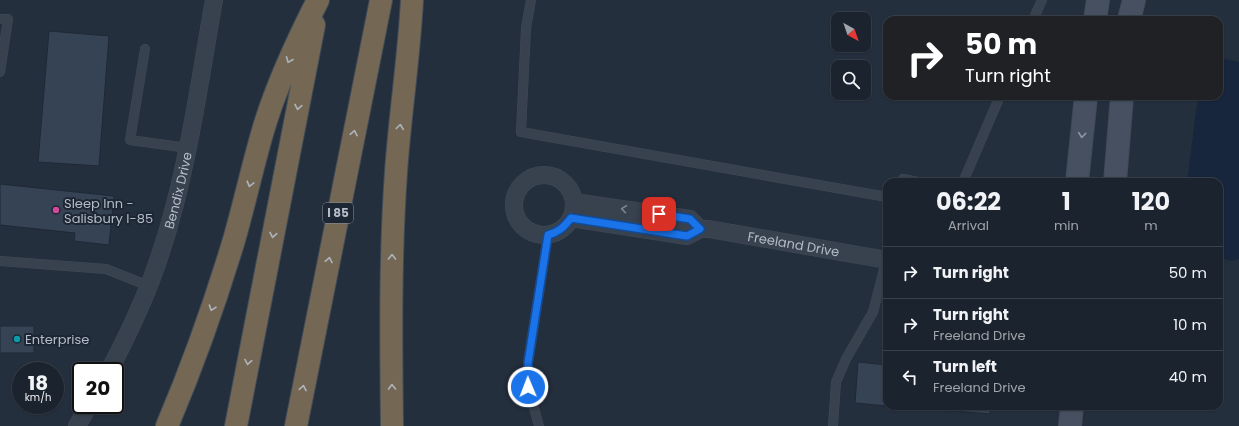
<!DOCTYPE html>
<style>
body{margin:0;font-family:Poppins,sans-serif;background:#282f3a;color:#f1f3f6;height:100vh;display:flex;flex-direction:column;font-size:15px;white-space:nowrap}
*{box-sizing:border-box;margin:0}
p{font-size:13px;color:#a0a4aa}
.icon{flex:none;width:22px;height:22px;fill:none;stroke:currentColor;stroke-width:2;stroke-linecap:round;stroke-linejoin:round}
.map{position:relative;flex:1;overflow:hidden}
.details{position:absolute;left:883px;top:178px;width:340px;height:232px;display:flex;flex-direction:column;background:#1b232e;border-radius:12px;box-shadow:0 1px 3px #0004,0 0 0 1px #39404a}
.details>*{flex:none}
.hud{position:absolute;left:883px;top:16px;width:340px;height:84px;border-radius:12px;box-shadow:0 1px 3px #0004,0 0 0 1px #39404a;background:#202124;color:#fff;overflow:hidden}
.needle{width:26px;rotate:140deg}
.controls{position:absolute;left:831px;top:12px;display:grid;gap:8px}
.controls a{display:grid;place-items:center;width:40px;height:40px;border-radius:8px;background:#1b232e;box-shadow:0 1px 3px #0004,0 0 0 1px #39404a;font-size:20px}
.speed{position:absolute;left:12px;top:362px;display:flex;gap:8px;font-size:20px;font-weight:700;text-align:center}
.speed>*{display:grid;place-content:center;width:52px;height:52px;border-radius:50%;background:#1b232e;box-shadow:0 1px 3px #0004,0 0 0 1px #39404a;line-height:1}
.speed small{font-size:10px;font-weight:400}
.speed .limit{border:2px solid #111;border-radius:6px;background:#fff;color:#111}
.pin{position:absolute;display:grid;place-items:center;width:34px;height:34px;color:#fff;margin:-17px;border-radius:8px;box-shadow:0 2px 6px #0006}
.me{position:absolute;width:44px;margin:-22px;rotate:359deg;stroke-linejoin:round;filter:drop-shadow(0 0 3px #0008)}
.turn{display:flex;align-items:center;gap:14px;height:84px;padding:0 16px;font-size:18px}
.turn .icon{width:52px;height:52px;stroke-width:2.5}
.turn b{display:block;font-size:28px;line-height:34px}
.eta{display:flex;justify-content:space-evenly;align-items:center;height:68px;text-align:center}
.eta b{font-size:24px;font-weight:700;line-height:28px}
ul{padding:0;list-style:none}
li{display:flex;align-items:center;gap:12px;height:52px;padding:0 16px;border-top:1px solid #39404a}
li div{flex:1}
li b{display:block;font-size:15px}
li em{font-style:normal}
.map>svg:first-child{display:block}
.water{fill:#17263c}
.building{fill:#364354;stroke:#1f2835}
.lines{fill:none;stroke-linecap:round;stroke-linejoin:round}
.lane-casing{stroke:#414a57;stroke-width:10}
.street-casing{stroke:#414a57;stroke-width:18}
.secondary-casing{stroke:#414a57;stroke-width:24}
.highway-casing{stroke:#434c59;stroke-width:24}
.lane{stroke:#38414e;stroke-width:9}
.street{stroke:#38414e;stroke-width:17}
.secondary{stroke:#465061;stroke-width:22}
.highway{stroke:#746855;stroke-width:22}
.oneway{stroke:#aeb4bd}
.oneway2{stroke:#8e96a5}
.oneway3{stroke:#7c8592}
.route-casing{stroke:#114b97;stroke-width:10}
.route{stroke:#1a73e8;stroke-width:7}
.hotel-dot{fill:#d1479c;stroke:#1d2633;stroke-width:1.5}
.culture-dot{fill:#0f9aa8;stroke:#1d2633;stroke-width:1.5}
.labels{text-anchor:middle;stroke-width:4;stroke-linejoin:round;paint-order:stroke}
.shield{fill:#1d2633;stroke:#878f9c;stroke-width:1}
.shield-label{font-size:12px;font-weight:bold;fill:#b4bcc9}
.street-label{font-size:13px;fill:#b4bcc9;stroke:#1d2633}
.poi-label{font-size:13px;fill:#b4bcc9;stroke:#1d2633;text-anchor:start}
</style>
<div class="map">
<svg width="1239" height="426" viewBox="0 0 1239 426">
<rect width="100%" height="100%" fill="#242f3e"/>
<path class="water" d="M1219,58L1239,62V259L1230,261L1219,257V182H1187L1198,96H1219Z"/>
<path class="building" d="M49,31L109,36L99,166L38,162Z
M0,184L114,196L109,245L74,241L75,233L0,225Z
M0,326H34V353H0Z
M858,362L887,365V406L855,403Z
M892,406H990V414Z"/>
<g class="lines">
<g class="lane-casing">
<path id="lane" d="M531,0L526,28L521,132L887,197
M0,19H8L0,72
M1033,20L1042,0
M145,49L130,140L188,148
M902,182L903,179L918,182
M963,182L1000,96
M0,261L106,269L149,286
M539,426L528,387V363L548,235
M833,426L836,382L846,359L873,312L887,258"/>
</g>
<g class="street-casing">
<g id="street">
<circle cx="544" cy="205" r="30"/>
<path d="M574,202L690,219L700,229"/>
<path id="s1" d="M571,218L687,236L700,229H709L887,260"/>
<path id="s2" d="M109,371C129,333 148,293 161,252C188,170 199,84 214,0"/>
<path d="M77,426L89,405"/>
</g>
</g>
<g class="secondary-casing">
<path id="secondary" d="M1095,20L1098,0
M1129,20L1134,0
M1077,182L1086,96
M1115,182L1122,96
M1070,426L1072,406"/>
</g>
<g class="highway-casing">
<path id="highway" d="M167,426C193,365 215,303 234,240C244,205 252,169 262,134C275,88 296,43 318,0
M236,426L314,25
M296,426L381,0
M392,426C391,341 390,256 396,172C400,114 409,58 412,0"/>
</g>
<use href="#lane" class="lane"/>
<use href="#street" class="street"/>
<use href="#secondary" class="secondary"/>
<use href="#highway" class="highway"/>
</g>
<defs><path id="oneway-chevron" d="M-2-3.5L2.5 0L-2 3.5" fill="none" stroke-width="1.6" stroke-linecap="round" stroke-linejoin="round"/></defs>
<g class="oneway">
<use href="#oneway-chevron" transform="translate(289 60) rotate(112)"/>
<use href="#oneway-chevron" transform="translate(298 107) rotate(101)"/>
<use href="#oneway-chevron" transform="translate(400 127) rotate(-83)"/>
<use href="#oneway-chevron" transform="translate(354 133) rotate(-79)"/>
<use href="#oneway-chevron" transform="translate(250 184) rotate(105)"/>
<use href="#oneway-chevron" transform="translate(273 235) rotate(101)"/>
<use href="#oneway-chevron" transform="translate(392 257) rotate(-89)"/>
<use href="#oneway-chevron" transform="translate(329 260) rotate(-79)"/>
<use href="#oneway-chevron" transform="translate(212 308) rotate(109)"/>
<use href="#oneway-chevron" transform="translate(248 362) rotate(101)"/>
<use href="#oneway-chevron" transform="translate(392 387) rotate(-91)"/>
<use href="#oneway-chevron" transform="translate(303 388) rotate(-79)"/>
</g>
<use class="oneway2" href="#oneway-chevron" transform="translate(1082 135) rotate(96)"/>
<use class="oneway3" href="#oneway-chevron" transform="translate(624 209) rotate(-172)"/>
<g class="lines">
<g class="route-casing">
<path id="route" d="M528,387V363L548,235C559,232 564,227 571,218L687,236L700,229L690,219L659,214"/>
</g>
<use href="#route" class="route"/>
</g>
<circle class="hotel-dot" cx="56" cy="210" r="4"/>
<circle class="culture-dot" cx="17" cy="339" r="4"/>
<g class="labels">
<rect class="shield" x="323" y="203" width="30" height="20" rx="3"/>
<g class="shield-label">
<text x="338" y="217">I 85</text>
</g>
<g class="street-label">
<text dy="5" stroke="none"><textPath href="#s2" startOffset="194">Bendix Drive</textPath></text>
<text dy="5" stroke="none"><textPath href="#s1" startOffset="227">Freeland Drive</textPath></text>
</g>
<g class="poi-label">
<text x="64" y="208">Sleep Inn -<tspan x="64" dy="15">Salisbury I-85</tspan></text>
<text x="25" y="344">Enterprise</text>
</g>
</g>
</svg>
<div class="controls">
<a><svg class="needle" viewBox="-14 -14 28 28"><path d="M0-13l5 13h-10z" fill="#e53935"/><path d="M0 13l5-13h-10z" fill="#a0a4aa"/></svg></a>
<a><svg class="icon" aria-label="search" viewBox="0 0 24 24"><circle cx="10" cy="10" r="6"/><path d="M15 15l6 6"/></svg></a>
</div>
<div class="speed"><div>18<small>km/h</small></div><div class="limit">20</div></div>
<div class="pin" style="left:659px;top:214px;background:#d93025"><svg class="icon" aria-label="arrive" viewBox="0 0 24 24"><path d="M6 21V4h12l-3 4 3 4H6"/></svg></div>
<svg class="me" style="left:528px;top:387px" viewBox="-20 -20 40 40"><circle r="17" fill="#1a73e8" stroke="#fff" stroke-width="3"/><path d="M0-11L8 9 0 5-8 9z" fill="#fff"/></svg>
<div class="hud">
<div class="turn"><svg class="icon" aria-label="right" viewBox="0 0 24 24"><path d="M7 20v-9h11M14 6l5 5-5 5"/></svg><div><b>50 m</b>Turn right</div></div>
</div>
<section class="details">
<div class="eta">
<div><b>06:22</b><p>Arrival</p></div>
<div><b>1</b><p>min</p></div>
<div><b>120</b><p>m</p></div>
</div>
<ul>
<li><svg class="icon" aria-label="right" viewBox="0 0 24 24"><path d="M7 20v-9h11M14 6l5 5-5 5"/></svg><div><b>Turn right</b></div><em>50 m</em></li>
<li><svg class="icon" aria-label="right" viewBox="0 0 24 24"><path d="M7 20v-9h11M14 6l5 5-5 5"/></svg><div><b>Turn right</b><p>Freeland Drive</p></div><em>10 m</em></li>
<li><svg class="icon" aria-label="left" viewBox="0 0 24 24"><path d="M17 20v-9H6M10 6l-5 5 5 5"/></svg><div><b>Turn left</b><p>Freeland Drive</p></div><em>40 m</em></li>
</ul>
</section>
</div>
